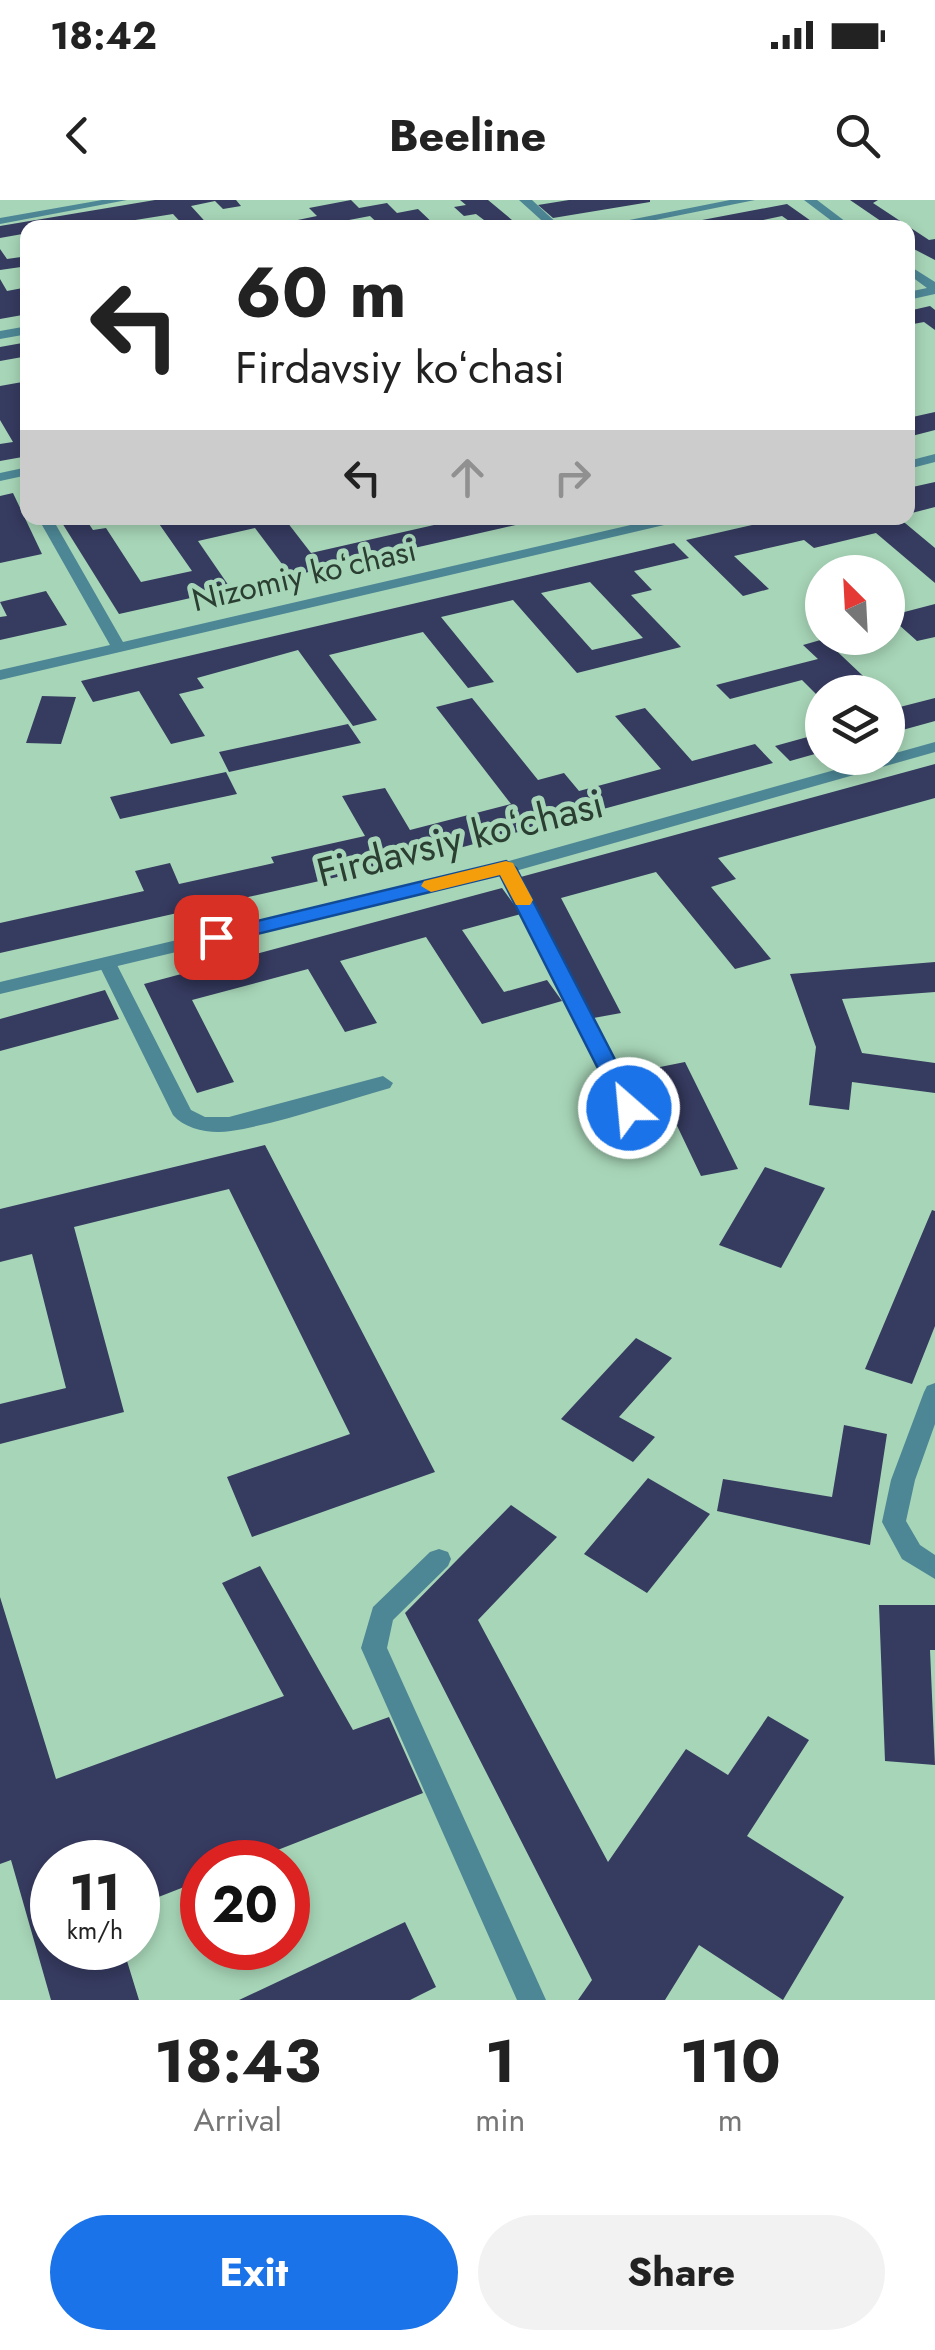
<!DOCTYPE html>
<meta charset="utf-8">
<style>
body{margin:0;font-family:Jost,sans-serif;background:#f2f2f2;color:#222;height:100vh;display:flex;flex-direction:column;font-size:38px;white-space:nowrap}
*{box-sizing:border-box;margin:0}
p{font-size:32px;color:#767676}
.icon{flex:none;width:55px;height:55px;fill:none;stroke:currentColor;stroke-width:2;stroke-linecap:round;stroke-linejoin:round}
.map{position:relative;height:1800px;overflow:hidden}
.panel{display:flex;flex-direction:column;background:#fff;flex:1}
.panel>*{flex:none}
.banner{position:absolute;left:20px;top:20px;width:895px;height:305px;border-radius:20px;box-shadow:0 5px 15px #0003;background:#fff;color:#222;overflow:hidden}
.needle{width:65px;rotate:336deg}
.buttons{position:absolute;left:805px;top:355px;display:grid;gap:20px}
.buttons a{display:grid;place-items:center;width:100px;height:100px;border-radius:50%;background:#fff;box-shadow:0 5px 15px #0003;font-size:50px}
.speed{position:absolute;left:30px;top:1640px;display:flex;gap:20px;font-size:50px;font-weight:700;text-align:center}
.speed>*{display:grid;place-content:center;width:130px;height:130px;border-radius:50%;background:#fff;box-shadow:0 5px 15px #0003;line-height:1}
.speed small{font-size:25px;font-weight:400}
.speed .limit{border:15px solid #d22;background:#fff;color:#111}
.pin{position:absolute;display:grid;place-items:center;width:85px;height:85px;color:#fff;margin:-42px;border-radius:20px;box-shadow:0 5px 15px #0006}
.me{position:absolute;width:110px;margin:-55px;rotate:333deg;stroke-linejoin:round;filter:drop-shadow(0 0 8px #0008)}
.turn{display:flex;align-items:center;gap:35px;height:210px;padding:0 50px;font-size:45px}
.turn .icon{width:130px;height:130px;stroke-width:2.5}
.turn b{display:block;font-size:70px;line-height:85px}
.lanes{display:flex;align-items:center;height:95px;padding:0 50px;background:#0003;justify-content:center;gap:50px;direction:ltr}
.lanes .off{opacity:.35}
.eta{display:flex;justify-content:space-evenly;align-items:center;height:170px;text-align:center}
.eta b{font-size:60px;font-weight:700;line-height:70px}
.primary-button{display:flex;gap:20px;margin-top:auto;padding:20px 50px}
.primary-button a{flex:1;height:115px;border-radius:60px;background:#1a73e8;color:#fff;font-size:40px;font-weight:700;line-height:115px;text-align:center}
.primary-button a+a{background:#f2f2f2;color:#222}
.status{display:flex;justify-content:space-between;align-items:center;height:70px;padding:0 50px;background:#fff;direction:ltr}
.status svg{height:28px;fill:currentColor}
header{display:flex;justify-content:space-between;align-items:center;height:130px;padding:0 50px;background:#fff;font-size:45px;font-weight:700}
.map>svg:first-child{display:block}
.building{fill:#363b60;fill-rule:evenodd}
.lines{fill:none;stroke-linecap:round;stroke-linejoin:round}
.service{fill:#4d8695;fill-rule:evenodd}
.minor{fill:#4d8695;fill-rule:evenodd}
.route{fill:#1a73e8;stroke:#114b97;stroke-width:2.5}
.slow{fill:#f59e0b}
.labels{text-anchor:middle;stroke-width:10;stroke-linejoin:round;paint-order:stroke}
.far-street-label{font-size:32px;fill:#2b3e32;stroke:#a7d5b7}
.street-label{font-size:40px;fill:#2b3e32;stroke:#a7d5b7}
</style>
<div class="status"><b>18:42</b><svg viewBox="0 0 49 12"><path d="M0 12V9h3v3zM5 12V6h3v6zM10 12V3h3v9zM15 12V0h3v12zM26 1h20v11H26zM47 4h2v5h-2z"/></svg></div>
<header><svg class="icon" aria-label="back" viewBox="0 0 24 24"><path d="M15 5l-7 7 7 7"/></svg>Beeline<svg class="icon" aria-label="search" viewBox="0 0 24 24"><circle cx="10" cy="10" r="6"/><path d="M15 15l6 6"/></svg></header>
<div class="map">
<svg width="935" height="1800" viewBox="0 0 935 1800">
<rect width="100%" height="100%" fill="#a7d5b7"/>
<path class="building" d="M155,0H236L241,6L223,9L215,1L191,6L211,28H186L173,14L129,21L134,28H28V33L0,38V26Z
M351,0L359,8L387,3L397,13L418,9L438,28H383L370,16L307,28H259L317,16L309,8Z
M460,0H488L518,25L455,28L484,20L476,14L464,16L454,7L466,5Z
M569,0H650V2L553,18L538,5Z
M850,0H878L873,3L929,40L935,39V60L908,46V28H891Z
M787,4L821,28H799L782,16L727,28H660Z
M0,49L7,59L28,56V66L0,70Z
M0,79L7,91L28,87V114L0,119Z
M930,106L935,110V130L924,122L908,125V111Z
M28,142V156L0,161V147Z
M28,181V256L0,261V244L13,242L0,220V186Z
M935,212V230L908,237V218Z
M935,282V307L908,314V288Z
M13,293L42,354L0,363V296Z
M59,318H85L93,330L106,328L141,382L192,371L155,318H284L311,353L434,325L427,318L542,319L291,376L255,328L198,341L231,389L119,414Z
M783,318H899L935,348V383L876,333L814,348L804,340L734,356L769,389L743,396L686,340Z
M674,343L689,358L634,371L652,390L631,395L681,447L577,473L513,400L441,417L494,482L468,488L423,432L329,455L377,520L353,526L298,450L197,478L204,488L179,494L205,536L171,544L139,491L93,502L81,481ZM590,382L643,438L592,450L541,393Z
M46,391L67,425L0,440V417L7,416L0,402Z
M935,404V437L917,441L889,416Z
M824,439L880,492H822V500L802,480L730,499L716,485L818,459L803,445Z
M42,496L76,497L61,544L26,543Z
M472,498L538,580L564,573L579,591L661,569L615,516L645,508L692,561L755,544L773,563L426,657L0,753V723L144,691L135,671L170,663L179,684L274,663L271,657L365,636L342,596L385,588L410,630L511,604L436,507Z
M935,498V521L888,534V500L896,508Z
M348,524L361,543L229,572L219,552Z
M822,533V552L790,561L775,546Z
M935,564V598L718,658L736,679L711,687L771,759L735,769L656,672L561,698L621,813L588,819L517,678Z
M226,572L237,594L120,619L110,597Z
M502,688L521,714L462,730L504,792L547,780L562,801L482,824L426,737L340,761L377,823L345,832L308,769L192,800L234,882L197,893L144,784Z
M935,762V792L842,799L862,853L935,863V893L852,882L849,910L809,905L816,847L790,774Z
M105,790L119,819L0,851V819Z
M685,862L738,969L701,976L650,869Z
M265,945L435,1272L252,1337L227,1277L350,1234L229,989L74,1027L124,1212L0,1244V1204L66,1188L32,1054L0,1062V1009Z
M765,967L825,988L781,1068L719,1045Z
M932,1010L935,1011V1126L912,1184L865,1169Z
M636,1138L672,1158L619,1217L655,1237L633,1262L561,1219Z
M844,1225L887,1234L870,1345L717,1311L723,1279L832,1297Z
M648,1278L710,1314L647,1393L584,1354Z
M511,1305L557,1337L478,1420L608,1662L686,1549L728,1575L768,1516L809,1540L747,1636L844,1697L783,1800L699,1745L665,1800H578L592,1780L405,1413Z
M260,1366L353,1530L389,1517L423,1593L247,1662H202V1680L138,1705V1662H52V1748H123L139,1800H51L11,1660L0,1664V1397L56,1579L284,1496L222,1383Z
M879,1405H935V1450H930L935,1565L885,1561Z
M405,1722L436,1787L410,1800H239Z"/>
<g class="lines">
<path class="service" d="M506,663L515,668L639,908L636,913H622L619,908L497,668Z
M107,757L116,763L191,910L205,917H229L383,876L393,883L390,888C340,902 281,923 231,931C211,934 186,930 173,915L98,763Z"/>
<path class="minor" d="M102,0H127L0,24V18Z
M519,0H532L562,28H550Z
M730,0H755L616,28H589Z
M804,0H817L854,28H841Z
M908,65L935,82V94L908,100V92L927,88L908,74Z
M28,126V134L0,139V131Z
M935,254V262L908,269V261Z
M28,267V275L0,281V273Z
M38,318H52L123,442L661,318H684L677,322L0,480V470L110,445Z
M935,542V552L512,672L0,794V782L502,663Z
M935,1183V1224L915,1280L906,1321L920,1345L935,1355V1379L902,1359L882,1322L891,1280L924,1192L927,1186Z
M439,1349L448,1352L451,1359L448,1366L393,1420L387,1448L546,1800H517L361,1448L373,1407L430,1352Z"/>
</g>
<path class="route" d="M506,661L516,668L640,908L637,914L629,916L618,908L500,675L216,744L206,737L216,731Z"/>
<path class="slow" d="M506,661L513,663L533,700L530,705H516L500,675L431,692L421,686L424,681Z"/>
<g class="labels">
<g class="far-street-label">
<text transform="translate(304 375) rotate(-13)" y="11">Nizomiy koʻchasi</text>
</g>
<g class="street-label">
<text transform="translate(460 638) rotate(-14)" y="14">Firdavsiy koʻchasi</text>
</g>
</g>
</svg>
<div class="buttons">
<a><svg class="needle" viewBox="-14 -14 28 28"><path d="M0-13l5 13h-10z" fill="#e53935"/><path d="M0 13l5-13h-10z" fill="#767676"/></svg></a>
<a><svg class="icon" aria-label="layers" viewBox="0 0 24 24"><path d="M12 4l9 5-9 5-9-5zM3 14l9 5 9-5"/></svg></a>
</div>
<div class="speed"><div>11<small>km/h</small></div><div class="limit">20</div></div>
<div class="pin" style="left:216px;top:737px;background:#d93025"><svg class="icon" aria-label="arrive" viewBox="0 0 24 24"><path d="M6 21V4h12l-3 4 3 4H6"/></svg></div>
<svg class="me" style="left:629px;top:908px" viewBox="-20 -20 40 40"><circle r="17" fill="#1a73e8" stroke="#fff" stroke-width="3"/><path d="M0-11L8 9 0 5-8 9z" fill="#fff"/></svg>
<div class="banner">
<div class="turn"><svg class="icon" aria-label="left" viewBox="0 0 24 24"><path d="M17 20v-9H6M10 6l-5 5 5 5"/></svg><div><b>60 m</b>Firdavsiy koʻchasi</div></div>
<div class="lanes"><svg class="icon" aria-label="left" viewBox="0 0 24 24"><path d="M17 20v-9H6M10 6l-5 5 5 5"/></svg><svg class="icon off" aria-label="ahead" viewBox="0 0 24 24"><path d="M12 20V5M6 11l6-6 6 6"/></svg><svg class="icon off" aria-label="right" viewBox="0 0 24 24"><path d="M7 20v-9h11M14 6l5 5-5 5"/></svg></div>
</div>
</div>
<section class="panel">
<div class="eta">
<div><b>18:43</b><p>Arrival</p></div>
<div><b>1</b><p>min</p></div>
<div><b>110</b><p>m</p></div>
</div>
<div class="primary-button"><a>Exit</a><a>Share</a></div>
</section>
